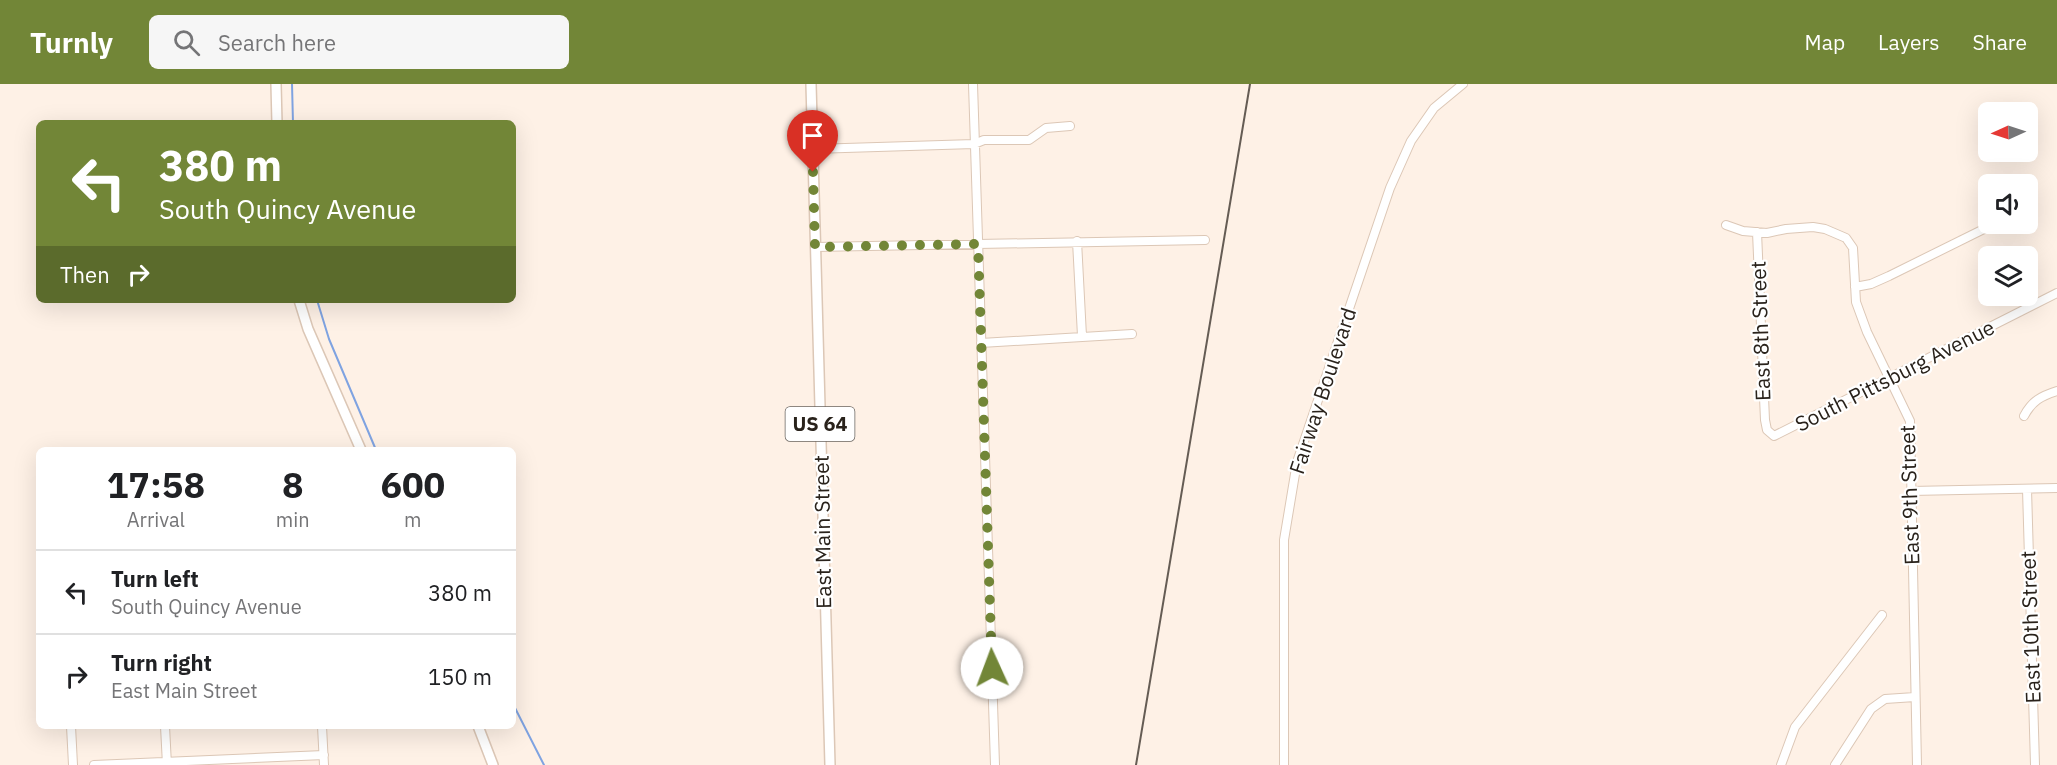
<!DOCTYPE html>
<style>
body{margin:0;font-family:"IBM Plex Sans",sans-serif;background:#f6f6f6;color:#202124;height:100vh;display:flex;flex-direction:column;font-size:22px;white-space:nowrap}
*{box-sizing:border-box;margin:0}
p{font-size:20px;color:#757577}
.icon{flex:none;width:33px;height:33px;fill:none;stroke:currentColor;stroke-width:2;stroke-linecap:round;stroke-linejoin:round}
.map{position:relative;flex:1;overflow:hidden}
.side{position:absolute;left:36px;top:363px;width:480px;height:282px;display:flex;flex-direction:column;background:#fff;border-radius:9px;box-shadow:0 6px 24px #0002}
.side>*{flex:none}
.guide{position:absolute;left:36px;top:36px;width:480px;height:183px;border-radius:9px;box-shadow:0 6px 24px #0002;background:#728637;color:#fff;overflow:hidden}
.needle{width:39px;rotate:267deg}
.tools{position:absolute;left:1978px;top:18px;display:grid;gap:12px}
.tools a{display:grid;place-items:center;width:60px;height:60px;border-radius:9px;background:#fff;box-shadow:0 6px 24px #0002;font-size:30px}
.pin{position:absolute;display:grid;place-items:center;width:51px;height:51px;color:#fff;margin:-62px -26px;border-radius:50% 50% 50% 0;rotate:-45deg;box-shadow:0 0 6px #0007}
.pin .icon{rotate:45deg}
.me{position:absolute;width:66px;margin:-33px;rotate:358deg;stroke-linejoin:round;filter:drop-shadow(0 0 4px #0008)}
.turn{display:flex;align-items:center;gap:21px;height:126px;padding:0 24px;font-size:27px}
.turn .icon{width:78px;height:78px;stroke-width:2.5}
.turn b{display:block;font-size:42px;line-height:51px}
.then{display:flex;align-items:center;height:57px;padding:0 24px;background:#0003;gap:12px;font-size:22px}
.eta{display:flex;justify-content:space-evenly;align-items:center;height:102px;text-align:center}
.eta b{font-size:36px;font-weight:700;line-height:42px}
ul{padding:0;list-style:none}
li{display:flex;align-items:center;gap:18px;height:84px;padding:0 24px;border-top:2px solid #e0e0e0}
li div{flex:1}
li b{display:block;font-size:22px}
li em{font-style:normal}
header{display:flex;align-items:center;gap:36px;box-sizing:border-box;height:84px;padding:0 30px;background:#728637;color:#fff}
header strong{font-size:28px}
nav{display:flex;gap:33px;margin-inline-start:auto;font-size:21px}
.search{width:420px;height:54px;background:#f6f6f6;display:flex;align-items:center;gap:15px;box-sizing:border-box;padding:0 21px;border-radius:9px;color:#757577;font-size:22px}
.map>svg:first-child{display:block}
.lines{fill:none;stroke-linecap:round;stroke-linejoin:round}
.stream{stroke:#7fa3e1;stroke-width:2}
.minor-casing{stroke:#dcc7b6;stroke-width:10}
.major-casing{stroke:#dcc7b6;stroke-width:12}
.minor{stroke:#fff;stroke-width:8}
.major{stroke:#fff;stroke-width:9}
.rail{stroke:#655c54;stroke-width:2}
.route{stroke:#728637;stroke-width:10;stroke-dasharray:0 18}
.labels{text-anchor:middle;stroke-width:4.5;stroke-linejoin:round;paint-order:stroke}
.shield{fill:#fff;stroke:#69645f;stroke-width:1.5}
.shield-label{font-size:20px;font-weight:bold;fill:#29221b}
.street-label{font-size:21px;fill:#29221b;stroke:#fff}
</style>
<header>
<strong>Turnly</strong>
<div class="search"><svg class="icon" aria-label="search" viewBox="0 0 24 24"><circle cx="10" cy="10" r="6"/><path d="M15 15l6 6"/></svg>Search here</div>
<nav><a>Map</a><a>Layers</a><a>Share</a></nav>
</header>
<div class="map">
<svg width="2057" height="681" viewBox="0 0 2057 681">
<rect width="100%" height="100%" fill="#fef1e6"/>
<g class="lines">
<path class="stream" d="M292,0L293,39
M317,216L329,255L376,366
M513,620L544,681"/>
<g class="minor-casing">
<path id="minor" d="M973,0L995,681
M813,65L974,60L984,56H1029L1046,44L1070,42
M1726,141L1743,147L1767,149L1786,145L1813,143L1825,145L1846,154L1853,164L1856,218L1867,248L1910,337L1917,681
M1757,148L1765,336L1767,346L1774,352L2057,209
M1077,157L1082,252
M815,163L1205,156
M1855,203L1871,200L1889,192L1994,140
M981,259L1132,250
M2024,332C2032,317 2041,312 2057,307
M2027,405L2035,681
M1911,407L2057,404
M71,642L73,681
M165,642L167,681
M322,642L324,681
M94,681L324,671
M1284,681V456L1297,378L1390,104L1411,57L1434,24L1463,0
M1781,681L1795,643L1882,531
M1835,681L1871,625L1885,615L1915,613"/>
</g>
<g class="major-casing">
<path id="major" d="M276,0L277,39
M811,0L830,681
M299,216L308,245L361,366
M478,642L493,681"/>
</g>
<use href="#minor" class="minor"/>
<use href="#major" class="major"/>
<path class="rail" d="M1136,681L1250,0"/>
</g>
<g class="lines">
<path class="route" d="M813,88L815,163L978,160L992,584"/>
</g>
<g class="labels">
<rect class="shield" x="785.5" y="323" width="69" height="34" rx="4.5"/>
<g class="shield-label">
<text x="820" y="347">US 64</text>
</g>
<g class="street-label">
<text transform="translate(1761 247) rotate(-92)" y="7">East 8th Street</text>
<text transform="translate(1895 292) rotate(-27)" y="7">South Pittsburg Avenue</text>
<text transform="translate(1323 307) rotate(-72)" y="7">Fairway Boulevard</text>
<text transform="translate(1910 411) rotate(-92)" y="7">East 9th Street</text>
<text transform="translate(823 448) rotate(-91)" y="7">East Main Street</text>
<text transform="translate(2031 543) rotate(-92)" y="7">East 10th Street</text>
</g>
</g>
</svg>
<div class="tools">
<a><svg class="needle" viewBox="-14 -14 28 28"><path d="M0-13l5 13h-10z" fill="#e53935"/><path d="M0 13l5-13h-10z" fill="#757577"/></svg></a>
<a><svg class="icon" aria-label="sound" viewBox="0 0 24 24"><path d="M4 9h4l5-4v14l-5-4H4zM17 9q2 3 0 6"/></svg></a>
<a><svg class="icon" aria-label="layers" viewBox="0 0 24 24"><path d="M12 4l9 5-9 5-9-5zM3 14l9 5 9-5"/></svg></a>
</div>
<div class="pin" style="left:813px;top:88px;background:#d93025"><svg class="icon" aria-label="arrive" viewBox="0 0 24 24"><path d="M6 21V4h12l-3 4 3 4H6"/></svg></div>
<svg class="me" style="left:992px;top:584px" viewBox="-20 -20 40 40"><circle r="19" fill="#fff"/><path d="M0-13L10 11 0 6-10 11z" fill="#728637"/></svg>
<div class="guide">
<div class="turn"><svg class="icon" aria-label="left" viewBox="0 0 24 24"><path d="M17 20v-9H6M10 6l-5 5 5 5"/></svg><div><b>380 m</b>South Quincy Avenue</div></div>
<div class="then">Then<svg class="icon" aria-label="right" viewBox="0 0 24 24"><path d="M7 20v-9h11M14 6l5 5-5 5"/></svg></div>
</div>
<section class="side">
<div class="eta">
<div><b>17:58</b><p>Arrival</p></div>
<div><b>8</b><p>min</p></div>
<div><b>600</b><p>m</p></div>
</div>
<ul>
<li><svg class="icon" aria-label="left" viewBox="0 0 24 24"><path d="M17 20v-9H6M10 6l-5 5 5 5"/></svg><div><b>Turn left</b><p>South Quincy Avenue</p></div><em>380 m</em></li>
<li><svg class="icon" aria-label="right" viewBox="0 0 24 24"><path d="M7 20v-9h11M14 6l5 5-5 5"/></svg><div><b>Turn right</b><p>East Main Street</p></div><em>150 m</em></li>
</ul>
</section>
</div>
